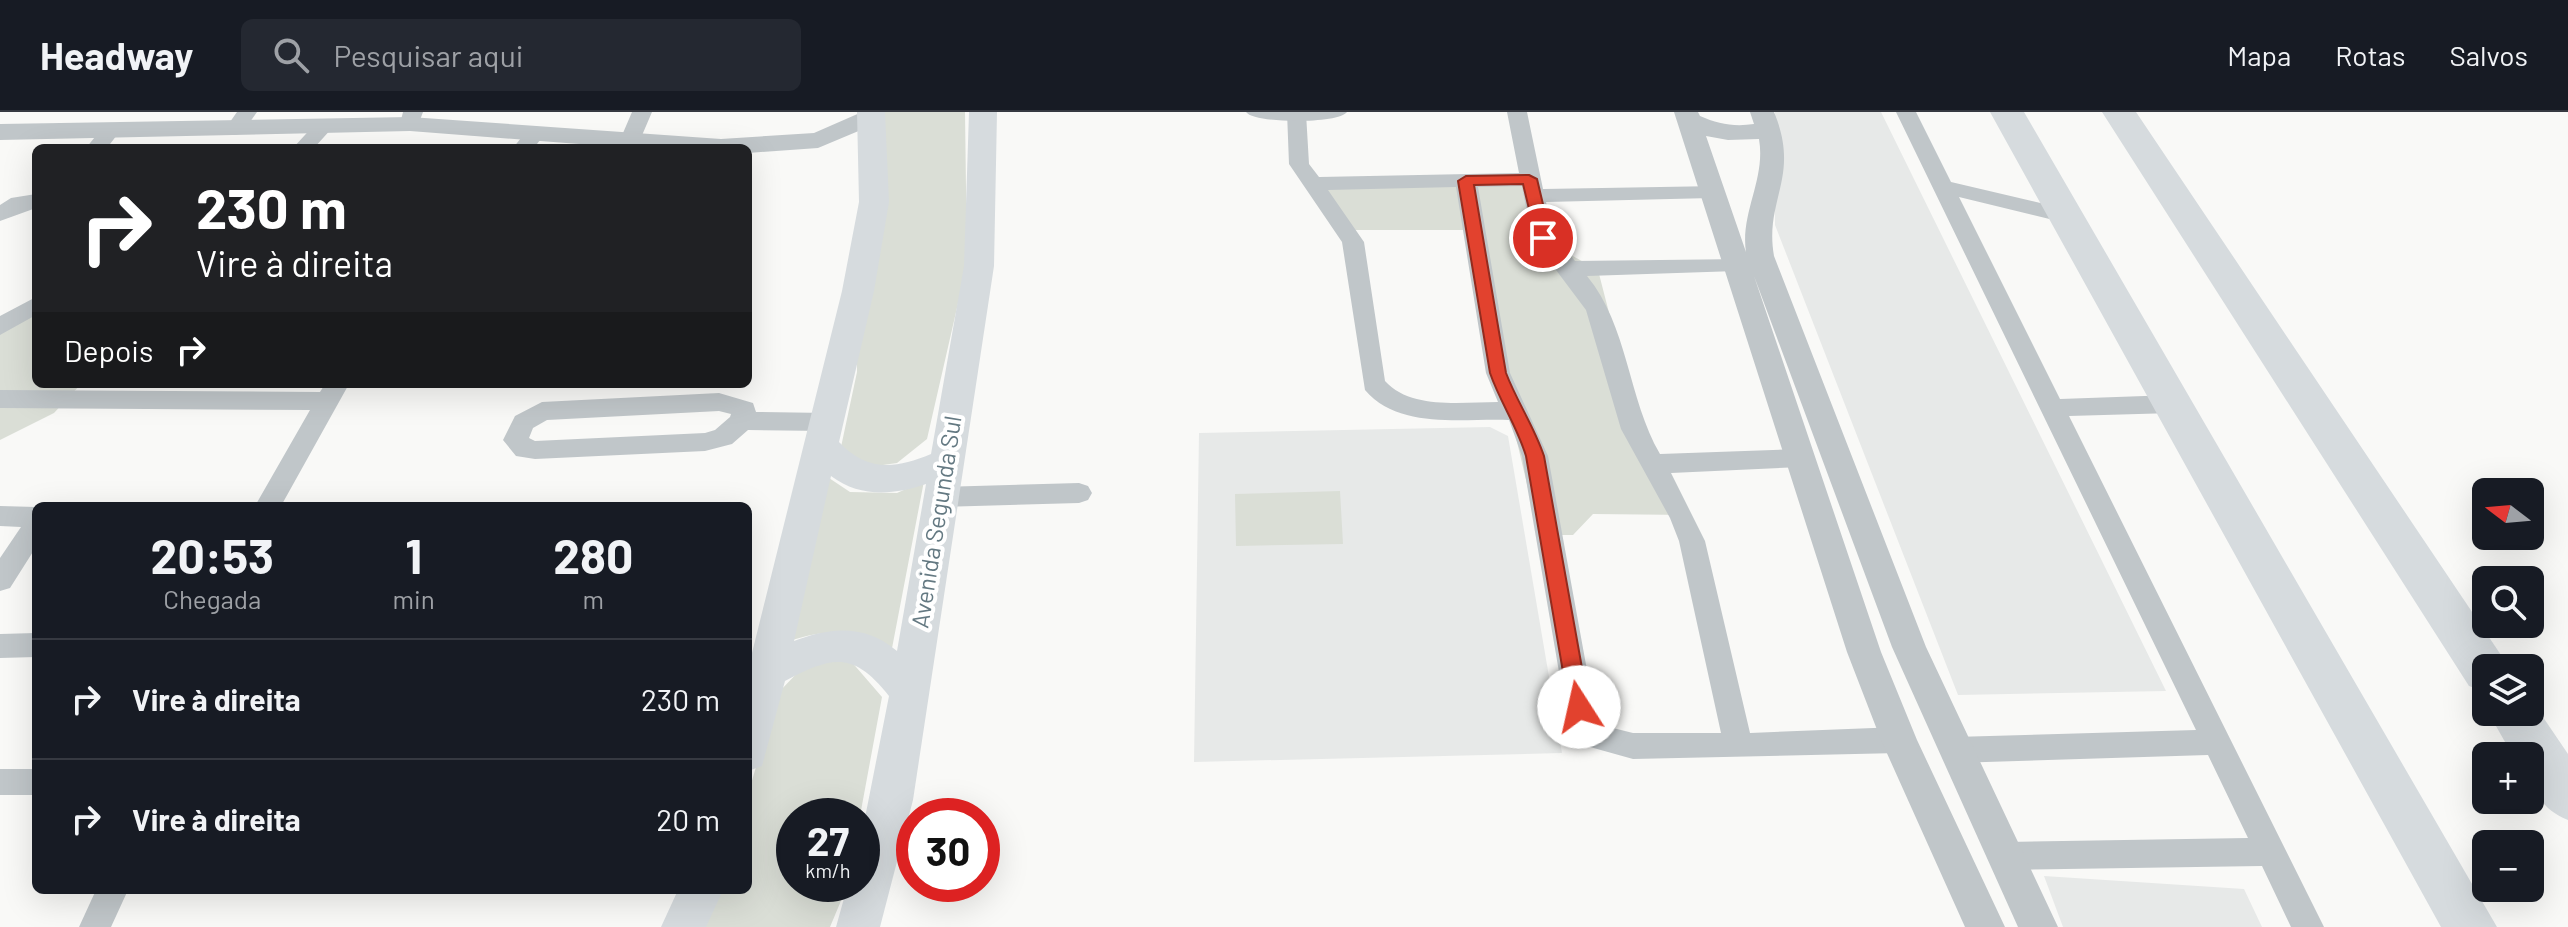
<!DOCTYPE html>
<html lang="pt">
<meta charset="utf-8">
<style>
body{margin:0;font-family:Barlow,sans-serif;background:#242831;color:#f1f3f6;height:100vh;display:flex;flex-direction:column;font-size:30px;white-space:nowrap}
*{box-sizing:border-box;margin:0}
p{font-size:26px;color:#9ea1a6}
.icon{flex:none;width:44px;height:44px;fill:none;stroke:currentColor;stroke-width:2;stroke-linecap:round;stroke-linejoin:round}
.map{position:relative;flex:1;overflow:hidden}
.panel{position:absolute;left:32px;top:390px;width:720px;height:392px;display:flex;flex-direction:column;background:#171b24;border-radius:12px;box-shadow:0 8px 32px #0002}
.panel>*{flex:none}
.banner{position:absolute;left:32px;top:32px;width:720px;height:244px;border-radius:12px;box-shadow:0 8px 32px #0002;background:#202124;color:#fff;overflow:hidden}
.needle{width:52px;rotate:286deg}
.buttons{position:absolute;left:2472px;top:366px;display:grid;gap:16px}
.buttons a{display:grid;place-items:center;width:72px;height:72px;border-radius:12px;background:#171b24;box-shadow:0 8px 32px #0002;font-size:40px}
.speed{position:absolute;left:776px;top:686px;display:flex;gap:16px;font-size:40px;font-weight:700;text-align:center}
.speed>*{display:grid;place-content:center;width:104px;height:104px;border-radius:50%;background:#171b24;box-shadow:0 8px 32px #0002;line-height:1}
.speed small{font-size:20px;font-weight:400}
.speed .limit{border:12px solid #d22;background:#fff;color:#111}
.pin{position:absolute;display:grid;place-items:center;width:68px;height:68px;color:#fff;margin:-34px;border:4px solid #fff;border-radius:50%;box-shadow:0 2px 8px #0007}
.me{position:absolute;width:88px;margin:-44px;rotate:350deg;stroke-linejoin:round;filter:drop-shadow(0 0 6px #0008)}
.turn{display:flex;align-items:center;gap:28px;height:168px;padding:0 32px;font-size:36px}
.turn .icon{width:104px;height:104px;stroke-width:2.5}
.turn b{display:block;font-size:56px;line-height:68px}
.then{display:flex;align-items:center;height:76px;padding:0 32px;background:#0003;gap:16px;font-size:30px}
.eta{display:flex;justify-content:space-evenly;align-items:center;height:136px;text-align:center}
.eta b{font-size:48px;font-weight:700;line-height:56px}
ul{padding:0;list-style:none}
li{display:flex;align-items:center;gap:24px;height:120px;padding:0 32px;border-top:2px solid #363941}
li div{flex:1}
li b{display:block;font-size:30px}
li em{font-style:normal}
header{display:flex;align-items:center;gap:48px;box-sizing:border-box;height:112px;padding:0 40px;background:#171b24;border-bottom:2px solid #363941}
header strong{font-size:38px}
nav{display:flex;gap:44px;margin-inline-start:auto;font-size:28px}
.search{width:560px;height:72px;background:#242831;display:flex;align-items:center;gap:20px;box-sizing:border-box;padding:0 28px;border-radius:12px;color:#9ea1a6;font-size:30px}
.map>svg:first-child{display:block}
.built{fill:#e7e9e8}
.green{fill:#daded6}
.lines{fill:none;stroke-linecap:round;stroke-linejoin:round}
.minor{fill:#c0c6c9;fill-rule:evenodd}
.tertiary{fill:#c0c6c9;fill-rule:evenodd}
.secondary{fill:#d6dbde;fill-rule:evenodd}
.motorway{fill:#d6dbde;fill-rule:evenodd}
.route{fill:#e2422e;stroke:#932b1e;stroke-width:2}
.labels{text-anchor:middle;stroke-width:8;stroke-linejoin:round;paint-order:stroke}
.street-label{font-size:24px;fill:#647982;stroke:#fff}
</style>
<header>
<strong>Headway</strong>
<div class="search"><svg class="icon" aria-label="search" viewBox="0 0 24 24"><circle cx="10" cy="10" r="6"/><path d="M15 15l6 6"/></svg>Pesquisar aqui</div>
<nav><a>Mapa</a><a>Rotas</a><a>Salvos</a></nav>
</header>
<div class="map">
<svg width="2568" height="815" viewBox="0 0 2568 815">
<rect width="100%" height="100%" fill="#f9f9f7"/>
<path class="built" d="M1775,0H1881L2166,579L1958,583L1775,113Z
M1490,315L1508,324L1562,641L1194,650L1199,321Z
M2044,764L2244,777L2262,815H2063Z"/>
<path class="green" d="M879,0H965L967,152L927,327L897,351L869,355L841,335L857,260V211Z
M1534,65L1553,133L1598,158L1638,313L1690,403L1593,402L1573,423H1539L1467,118H1345L1310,67Z
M36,187V272H81L54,301L0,328V209Z
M823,362L850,380L897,381L924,369L889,552C842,518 840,513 783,531Z
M1340,379L1343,432L1236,434L1235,382Z
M828,546L850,548L882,585L860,704H794V772H848L830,815H697L713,778H748V682L778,581L801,557Z"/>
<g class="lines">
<path class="minor" d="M237,0H257L242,21L235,23L225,17Z
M403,0H423L417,16H403L400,12Z
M632,0H652L640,28L630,34L620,28Z
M1287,0L1306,1L1309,52L1319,65L1519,61L1507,0H1527L1543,77L1719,74L1723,79L1712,86L1546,90L1554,124L1575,149L1745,147L1748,152L1737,159L1587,164C1628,213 1628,287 1660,342L1801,337L1810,339L1814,346L1810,353L1801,355L1671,361L1705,429L1750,621L1899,615L1909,619L1914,628L1909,637L1899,641L1633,647L1590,635L1565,595L1522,344L1509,308C1462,306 1399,318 1365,278L1342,130L1289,52ZM1522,74L1532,126L1586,198L1621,317L1670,406L1679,429L1721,621H1633L1609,615L1593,591L1548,344L1510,261L1478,75ZM1456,75L1486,261L1498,290C1463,290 1411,298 1385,269L1364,130L1328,78Z
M1896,0H1916L1951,70L2074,99L2077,104L2066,111L1959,85L2060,287L2173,283L2182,286L2185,292L2182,298L2173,301L2069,304L2324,815H2291L2262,754L2006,758L1995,754L1991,744L1995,734L2006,730L2248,726L2208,643L1954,651L1944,647L1939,638L1944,629L1954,625L2196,618Z
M323,9L333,15L314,36H293L316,11Z
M110,13L120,19L107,36H86L103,15Z
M536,14L546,20L534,36H513L529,16Z
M36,82V96L0,109V93L11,86Z
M36,185V203L0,223V204Z
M325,272H349L281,394H255L310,298L0,296V278L320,280Z
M719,281L753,291L756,300L827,301L836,304L839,310L836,316L827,319L748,318L732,332L705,339L535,347L516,344L503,328L515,304L542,290ZM719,299L731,302L730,305L715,318L705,321L535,329L529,326L533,316L547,308Z
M1079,371L1088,374L1092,381L1088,388L1079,391L940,395L931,392L927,385L931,378L940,375Z
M0,394L36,395V435L10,476L0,479V446L21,415L0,414Z
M36,521V545L0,546V522Z
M0,657H36V683H0Z
M96,778H128L111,815H79Z"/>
<path class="tertiary" d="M862,0H880L883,5L880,10L818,36L748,41V36H631L410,19L0,28V12L410,5L721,27L814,21Z
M1246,0H1347C1339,12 1254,12 1246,0Z
M1674,0H1698L1700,4C1718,12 1734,15 1754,12L1750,0H1774C1801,65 1764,87 1774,144L1926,535L2058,815H2018L1892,535L1754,164L1881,540L1917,628L2005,815H1965L1881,628L1847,540ZM1706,24L1728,28L1759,27C1766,67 1740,101 1746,140Z"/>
<path class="secondary" d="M857,0H885L889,90L874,179L839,330C867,360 895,357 931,342L964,154L969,0H997L994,154L913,688L880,815H836L848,772H862V721L889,584C853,539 833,544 785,569L762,654L748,659V557L842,179L859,90ZM831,364C860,386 894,383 926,372L897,539C865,512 831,515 794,529Z
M678,778H723L706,815H661Z"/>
<path class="motorway" d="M1990,0H2024L2497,815H2441Z
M2102,0H2136L2503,546L2508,556H2486V580L2469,574Z
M2530,586L2568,642V708C2539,697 2530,674 2530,644H2513L2488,600H2530Z"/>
</g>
<path class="route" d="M1529,63L1537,67L1551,126L1543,131L1536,126L1523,72L1474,73L1506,261C1517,290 1534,314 1544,344L1589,595L1579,604L1569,595L1526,344C1517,314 1500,290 1490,261L1458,69L1466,64Z"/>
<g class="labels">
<g class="street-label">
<text transform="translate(937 410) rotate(-81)" y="8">Avenida Segunda Sul</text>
</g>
</g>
</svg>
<div class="buttons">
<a><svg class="needle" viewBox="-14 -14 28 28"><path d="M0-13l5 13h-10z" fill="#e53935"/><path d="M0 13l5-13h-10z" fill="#9ea1a6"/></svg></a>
<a><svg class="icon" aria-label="search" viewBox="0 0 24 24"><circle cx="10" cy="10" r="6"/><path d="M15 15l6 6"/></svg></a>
<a><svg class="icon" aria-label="layers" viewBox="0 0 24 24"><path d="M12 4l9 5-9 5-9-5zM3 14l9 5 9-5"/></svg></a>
<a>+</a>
<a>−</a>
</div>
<div class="speed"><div>27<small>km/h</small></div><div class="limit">30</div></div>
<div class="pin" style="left:1543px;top:126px;background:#d93025"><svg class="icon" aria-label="arrive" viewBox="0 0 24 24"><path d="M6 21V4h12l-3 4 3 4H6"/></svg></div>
<svg class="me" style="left:1579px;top:595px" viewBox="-20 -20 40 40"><circle r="19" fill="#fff"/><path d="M0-13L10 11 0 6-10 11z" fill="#e2422e"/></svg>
<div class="banner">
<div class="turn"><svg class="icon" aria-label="right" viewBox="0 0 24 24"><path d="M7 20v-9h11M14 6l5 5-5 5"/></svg><div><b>230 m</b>Vire à direita</div></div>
<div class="then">Depois<svg class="icon" aria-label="right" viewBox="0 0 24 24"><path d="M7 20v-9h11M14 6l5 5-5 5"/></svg></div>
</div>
<section class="panel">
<div class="eta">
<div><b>20:53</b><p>Chegada</p></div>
<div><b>1</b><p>min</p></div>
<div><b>280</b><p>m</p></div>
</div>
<ul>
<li><svg class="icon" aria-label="right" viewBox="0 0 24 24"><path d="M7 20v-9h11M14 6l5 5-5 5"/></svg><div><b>Vire à direita</b></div><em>230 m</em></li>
<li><svg class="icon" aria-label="right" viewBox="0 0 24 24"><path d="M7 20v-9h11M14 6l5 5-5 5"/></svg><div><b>Vire à direita</b></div><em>20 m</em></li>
</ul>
</section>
</div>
